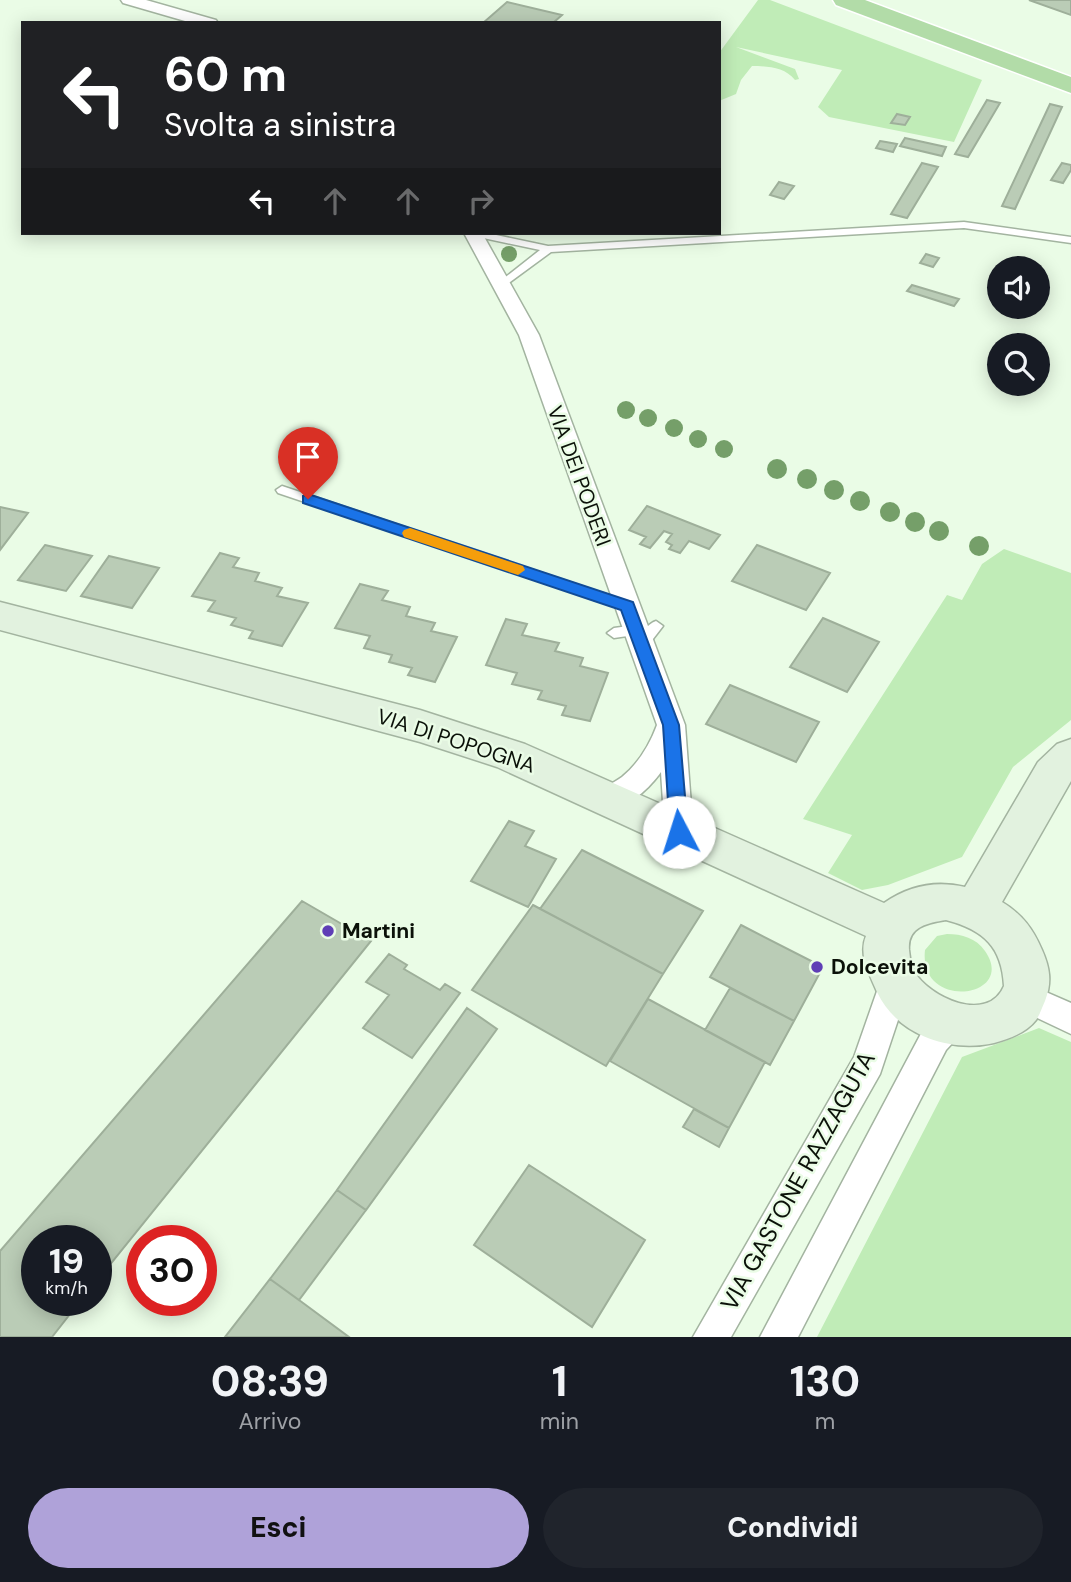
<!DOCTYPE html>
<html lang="it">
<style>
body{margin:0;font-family:"DM Sans",sans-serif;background:#20242c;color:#f1f3f6;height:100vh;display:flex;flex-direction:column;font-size:26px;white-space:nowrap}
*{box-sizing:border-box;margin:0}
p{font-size:23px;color:#9ea1a6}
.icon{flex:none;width:38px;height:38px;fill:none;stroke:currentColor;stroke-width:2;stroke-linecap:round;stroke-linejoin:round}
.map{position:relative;height:1337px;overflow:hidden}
.side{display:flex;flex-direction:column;background:#171b24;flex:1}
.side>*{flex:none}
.guide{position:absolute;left:21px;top:21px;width:700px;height:214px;border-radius:0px;box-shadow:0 4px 18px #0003;background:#202124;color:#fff;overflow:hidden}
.controls{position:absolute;left:987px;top:256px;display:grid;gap:14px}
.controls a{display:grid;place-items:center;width:63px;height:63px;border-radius:50%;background:#171b24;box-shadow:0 4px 18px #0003;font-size:35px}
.speed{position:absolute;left:21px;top:1225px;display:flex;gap:14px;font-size:35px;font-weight:700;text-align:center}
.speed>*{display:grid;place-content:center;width:91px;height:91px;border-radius:50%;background:#171b24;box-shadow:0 4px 18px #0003;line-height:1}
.speed small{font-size:18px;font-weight:400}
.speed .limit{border:10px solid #d22;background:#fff;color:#111}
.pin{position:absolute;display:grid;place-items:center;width:60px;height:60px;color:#fff;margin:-72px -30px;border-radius:50% 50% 50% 0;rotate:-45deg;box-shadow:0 0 7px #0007}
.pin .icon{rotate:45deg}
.me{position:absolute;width:77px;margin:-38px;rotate:355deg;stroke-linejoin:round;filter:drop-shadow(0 0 5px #0008)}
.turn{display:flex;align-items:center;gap:24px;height:147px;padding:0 28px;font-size:32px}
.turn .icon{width:91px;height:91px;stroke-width:2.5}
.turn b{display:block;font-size:49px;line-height:60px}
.lanes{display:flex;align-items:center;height:66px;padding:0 28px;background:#0003;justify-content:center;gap:35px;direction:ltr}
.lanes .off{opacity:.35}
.eta{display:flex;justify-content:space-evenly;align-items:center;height:119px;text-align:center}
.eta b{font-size:42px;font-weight:800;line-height:49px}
.cta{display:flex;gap:14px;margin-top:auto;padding:14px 28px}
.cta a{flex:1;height:80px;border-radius:42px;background:#afa2d9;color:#111;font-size:28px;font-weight:800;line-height:80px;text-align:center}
.cta a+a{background:#20242c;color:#f1f3f6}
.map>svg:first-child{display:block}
.green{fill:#c0ecb7}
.building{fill:#baccb6;stroke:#9eaf9a;stroke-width:2}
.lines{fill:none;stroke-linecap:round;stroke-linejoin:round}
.service-casing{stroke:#a3b4a0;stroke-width:3}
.minor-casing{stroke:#a3b4a0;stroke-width:3}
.secondary-casing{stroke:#a3b4a0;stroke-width:3}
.trunk-casing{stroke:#fff;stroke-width:3}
.service{fill:#fff;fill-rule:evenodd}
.minor{fill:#fff;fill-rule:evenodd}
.secondary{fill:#e2f2df;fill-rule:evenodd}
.trunk{fill:#b2dca8;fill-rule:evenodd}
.tree{fill:#759f69}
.route{fill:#1a73e8;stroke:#114b97;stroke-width:2}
.slow{fill:#f59e0b}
.poi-dot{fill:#5f3eb6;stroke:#eafce6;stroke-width:2.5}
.labels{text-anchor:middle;stroke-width:5;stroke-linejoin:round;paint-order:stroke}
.street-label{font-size:21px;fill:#0b1109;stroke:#eafce6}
.poi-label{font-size:21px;font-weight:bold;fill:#0b1109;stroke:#eafce6;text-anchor:start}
.near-street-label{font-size:24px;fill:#0b1109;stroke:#eafce6}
</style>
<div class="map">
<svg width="1071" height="1337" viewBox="0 0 1071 1337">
<rect width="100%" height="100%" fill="#eafce6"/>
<path class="green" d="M758,0H770L982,80L954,142L829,117L818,107L842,70L736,47L795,69L799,79L795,80C785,67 767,66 752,66L741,80L736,94L719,101V53Z
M1004,549L1071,573V720L1013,767L962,857L888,885L862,890L828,873L852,835L803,819L947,595L962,600L982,564Z
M947,934C962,934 976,938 985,951C1018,998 918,1012 925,950L937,936Z
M1039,1028L1071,1042V1337H817L962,1057Z"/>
<path class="building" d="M1029,0H1071V15Z
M507,2L562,15L553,23H483Z
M987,100L1000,103L968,157L955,154Z
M1050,104L1062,107L1015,209L1002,206Z
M897,114L910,117L905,125L891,123Z
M905,138L946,147L942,156L900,146Z
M880,141L886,142L897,144L893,152L876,148Z
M922,163L938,167L907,218L891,214Z
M1062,163L1071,165V170L1063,183L1051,180Z
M779,182L794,186L784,199L770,195Z
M926,254L939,258L933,267L920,263Z
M912,285L959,299L954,306L907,291Z
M647,506L720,535L709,549L689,541L680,553L669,549L672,545L666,542L672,534L664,531L650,548L640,544L646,537L629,530Z
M0,507L28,513L0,550Z
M45,545L92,556L66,591L18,580Z
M757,545L830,573L806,610L732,581Z
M220,553L239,558L233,567L259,573L255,581L282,588L277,596L308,603L282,646L249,638L253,631L231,625L236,618L208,611L215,601L192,596Z
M109,556L159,568L132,608L81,596Z
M360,584L388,591L382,600L410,607L406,616L435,623L431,631L457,637L435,682L408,675L412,668L389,662L392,655L364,648L370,636L335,628Z
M823,618L879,642L847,692L790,667Z
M506,619L527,624L522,635L559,643L555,651L583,658L580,666L608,673L590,721L562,715L566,706L538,699L542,691L512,684L517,673L486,665Z
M730,685L819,722L796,762L706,724Z
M509,821L534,831L525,846L556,859L528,907L471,881Z
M582,850L703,911L663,974L540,909Z
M302,901L371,941L96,1282V1241H37V1300H81L52,1337H0V1251Z
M533,905L663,974L606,1066L472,990Z
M741,925L823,967L794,1021L710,977Z
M389,954L407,965L404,969L440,990L445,984L460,993L412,1058L363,1028L389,995L366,982Z
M730,988L794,1021L770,1065L705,1030Z
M648,999L765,1062L729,1128L610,1061Z
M467,1008L497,1029L366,1210L337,1190Z
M694,1109L729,1128L719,1147L683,1127Z
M529,1165L645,1240L592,1327L474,1245Z
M337,1190L366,1210L299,1300L270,1279Z
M270,1279L299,1300L349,1337H225Z"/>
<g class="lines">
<g class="service-casing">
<path id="service" d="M964,222L1071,237V243L964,228L551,252L502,288L498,287V283L540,250L474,236L469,233H487L548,246Z
M282,486L632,603L634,606L632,609H622L278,493L276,490Z
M656,621L663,626L646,648H636L634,644C639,636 647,624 656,621Z
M636,625L643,630L641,634L614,638L607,633L614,628Z"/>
</g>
<g class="minor-casing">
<path id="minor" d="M121,0H146L216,20L218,23H192L123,3Z
M464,233H482L539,335L685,725L693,832L689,840L679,844L669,840L665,832L661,772C648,790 623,814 600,806L596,798C602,787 612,784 622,777C638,764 650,744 657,725L519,335Z
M894,970L905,974L910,984L880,1074L731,1337H693L854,1057L883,974Z
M1023,982L1071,1003V1034L1012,1006L1007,996L1012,986Z
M950,1009L961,1014L966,1024L961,1034L946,1050L798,1337H760L924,1028L939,1014Z"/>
</g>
<g class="secondary-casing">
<path id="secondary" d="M0,602L420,710L525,744L884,903C908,886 936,880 965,887L1038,762L1057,744L1071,739V781L1002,902C1022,914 1033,929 1042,950C1050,968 1052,982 1045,1001C1042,1007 1040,1015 1036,1020C1026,1033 1009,1039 994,1043C950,1053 897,1035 877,992C870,975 858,955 866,936L497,767L420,742L0,630ZM946,920C984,930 1002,947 1004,986C988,1024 929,998 914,971C910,964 910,957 909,950C907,927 927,923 946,920Z"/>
</g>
<g class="trunk-casing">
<path id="trunk" d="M833,0H865L1071,77V93L836,5Z"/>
</g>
<use href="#service" class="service"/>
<use href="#minor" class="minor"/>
<use href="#secondary" class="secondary"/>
<use href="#trunk" class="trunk"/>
</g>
<g class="tree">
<circle cx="509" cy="254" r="8"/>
<circle cx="626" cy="410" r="9"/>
<circle cx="648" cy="418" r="9"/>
<circle cx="674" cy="428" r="9"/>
<circle cx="698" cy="439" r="9"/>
<circle cx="724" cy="449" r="9"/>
<circle cx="777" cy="469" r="10"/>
<circle cx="807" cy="479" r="10"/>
<circle cx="834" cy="490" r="10"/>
<circle cx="860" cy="501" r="10"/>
<circle cx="890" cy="512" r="10"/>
<circle cx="915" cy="522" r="10"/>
<circle cx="939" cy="531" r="10"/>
<circle cx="979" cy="546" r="10"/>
</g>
<path class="route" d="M308,494L633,602L679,725L688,832L685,837L679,839L673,837L670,832L663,725L621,610L303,503V496Z"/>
<path class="slow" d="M410,528L523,566L525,570L518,575L404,537L402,533L404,530Z"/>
<g class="poi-dot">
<circle cx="328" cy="931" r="7"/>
<circle cx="817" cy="967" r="7"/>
</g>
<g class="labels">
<g class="street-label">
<text transform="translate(579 476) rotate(70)" y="7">VIA DEI PODERI</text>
<text transform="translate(456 741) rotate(18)" y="7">VIA DI POPOGNA</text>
</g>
<g class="poi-label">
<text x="342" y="938">Martini</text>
<text x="831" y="974">Dolcevita</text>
</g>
<g class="near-street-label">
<text transform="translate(798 1181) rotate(-61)" y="8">VIA GASTONE RAZZAGUTA</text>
</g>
</g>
</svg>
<div class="controls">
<a><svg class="icon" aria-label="sound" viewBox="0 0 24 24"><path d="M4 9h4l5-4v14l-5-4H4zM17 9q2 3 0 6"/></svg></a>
<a><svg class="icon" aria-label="search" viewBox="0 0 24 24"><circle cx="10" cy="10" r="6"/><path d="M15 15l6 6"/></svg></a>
</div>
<div class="speed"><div>19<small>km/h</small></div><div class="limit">30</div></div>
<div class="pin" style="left:308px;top:499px;background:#d93025"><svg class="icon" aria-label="arrive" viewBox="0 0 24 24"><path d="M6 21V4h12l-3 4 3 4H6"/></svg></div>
<svg class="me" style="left:679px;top:832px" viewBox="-20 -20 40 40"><circle r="19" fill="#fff"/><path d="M0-13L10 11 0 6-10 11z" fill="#1a73e8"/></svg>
<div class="guide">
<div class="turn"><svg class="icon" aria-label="left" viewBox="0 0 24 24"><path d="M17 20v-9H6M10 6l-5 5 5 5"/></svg><div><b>60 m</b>Svolta a sinistra</div></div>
<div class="lanes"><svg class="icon" aria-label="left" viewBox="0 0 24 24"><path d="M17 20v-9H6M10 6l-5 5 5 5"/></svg><svg class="icon off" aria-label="ahead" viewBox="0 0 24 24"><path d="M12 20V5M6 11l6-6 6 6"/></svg><svg class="icon off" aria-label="ahead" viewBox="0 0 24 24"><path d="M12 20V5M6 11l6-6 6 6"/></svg><svg class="icon off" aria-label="right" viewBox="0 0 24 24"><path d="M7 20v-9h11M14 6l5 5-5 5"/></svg></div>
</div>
</div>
<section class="side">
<div class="eta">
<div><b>08:39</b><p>Arrivo</p></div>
<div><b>1</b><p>min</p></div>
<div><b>130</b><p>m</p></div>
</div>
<div class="cta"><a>Esci</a><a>Condividi</a></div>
</section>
